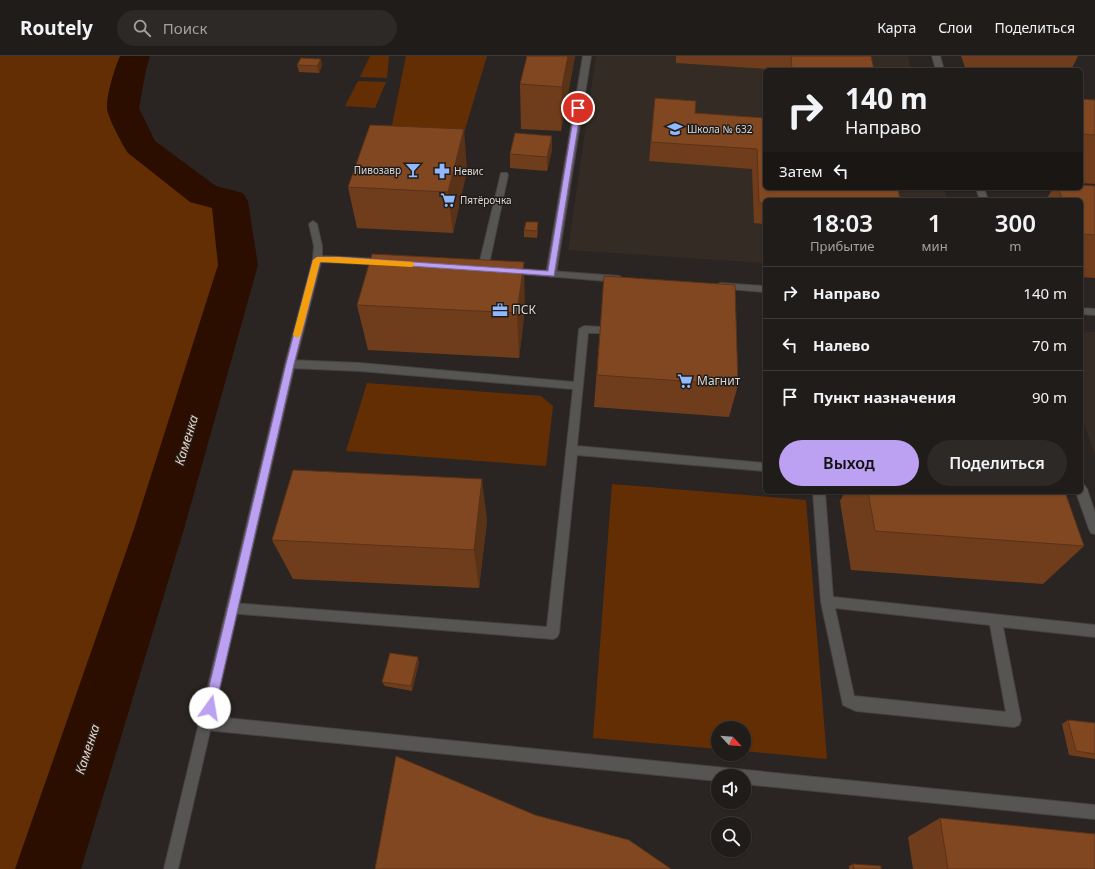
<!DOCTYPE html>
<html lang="ru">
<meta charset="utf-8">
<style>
body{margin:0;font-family:"Noto Sans",sans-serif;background:#2d2927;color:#f1f3f6;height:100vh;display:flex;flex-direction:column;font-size:15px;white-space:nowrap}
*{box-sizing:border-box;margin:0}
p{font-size:13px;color:#a2a1a2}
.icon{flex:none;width:22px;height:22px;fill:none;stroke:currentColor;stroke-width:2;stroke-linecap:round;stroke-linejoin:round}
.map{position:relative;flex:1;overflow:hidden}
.drawer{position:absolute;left:763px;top:142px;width:320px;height:296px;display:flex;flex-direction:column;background:#201c1a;border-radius:6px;box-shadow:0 1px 3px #0004,0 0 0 1px #3d3a39}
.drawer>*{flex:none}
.hud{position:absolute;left:763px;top:12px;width:320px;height:122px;border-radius:6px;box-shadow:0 1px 3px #0004,0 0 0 1px #3d3a39;background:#201c1a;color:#f1f3f6;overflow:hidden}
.needle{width:26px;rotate:116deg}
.buttons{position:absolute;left:711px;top:665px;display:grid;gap:8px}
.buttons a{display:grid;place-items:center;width:40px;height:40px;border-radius:50%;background:#201c1a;box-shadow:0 1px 3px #0004,0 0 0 1px #3d3a39;font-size:20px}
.pin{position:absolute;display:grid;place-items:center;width:34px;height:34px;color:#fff;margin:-17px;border:2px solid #fff;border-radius:50%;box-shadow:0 1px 4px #0007}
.me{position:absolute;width:44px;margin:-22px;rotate:13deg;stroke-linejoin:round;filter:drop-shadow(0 0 3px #0008)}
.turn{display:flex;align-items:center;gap:14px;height:84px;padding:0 16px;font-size:18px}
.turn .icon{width:52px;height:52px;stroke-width:2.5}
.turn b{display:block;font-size:28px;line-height:34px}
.then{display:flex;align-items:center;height:38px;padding:0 16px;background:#0003;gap:8px;font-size:15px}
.eta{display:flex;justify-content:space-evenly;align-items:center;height:68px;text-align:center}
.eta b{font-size:24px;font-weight:600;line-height:28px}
.cta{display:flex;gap:8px;margin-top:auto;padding:8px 16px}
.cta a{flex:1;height:46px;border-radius:24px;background:#bca0f2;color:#111;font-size:16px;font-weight:600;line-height:46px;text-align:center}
.cta a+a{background:#2d2927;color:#f1f3f6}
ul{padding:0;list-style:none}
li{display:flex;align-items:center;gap:12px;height:52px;padding:0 16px;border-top:1px solid #3d3a39}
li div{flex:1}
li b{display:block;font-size:15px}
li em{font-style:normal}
header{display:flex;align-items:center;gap:24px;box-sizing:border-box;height:56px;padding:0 20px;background:#201c1a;border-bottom:1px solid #3d3a39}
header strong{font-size:19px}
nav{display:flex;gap:22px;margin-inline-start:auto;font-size:14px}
.search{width:280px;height:36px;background:#2d2927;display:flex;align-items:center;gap:10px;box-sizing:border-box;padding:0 14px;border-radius:22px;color:#a2a1a2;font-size:15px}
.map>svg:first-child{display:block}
.built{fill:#352b25}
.green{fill:#632e04}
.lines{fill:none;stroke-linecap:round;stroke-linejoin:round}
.river{fill:#2b0e00;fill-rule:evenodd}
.service-casing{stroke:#464240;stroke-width:2}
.minor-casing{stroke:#464240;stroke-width:2}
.service{fill:#575554;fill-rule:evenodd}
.minor{fill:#575554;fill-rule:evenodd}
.wall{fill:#6f3d1c}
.shaded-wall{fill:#5a3217}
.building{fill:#814721;stroke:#5a3217}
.route{fill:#bca0f2;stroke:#7a689d}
.slow{fill:#f59e0b}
.labels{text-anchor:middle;stroke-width:3;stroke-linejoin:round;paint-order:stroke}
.far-poi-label{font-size:10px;fill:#dbd8d6;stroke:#201c19;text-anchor:start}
.poi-label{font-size:12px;fill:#dbd8d6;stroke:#201c19;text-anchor:start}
.water-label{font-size:13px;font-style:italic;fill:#f5d1bc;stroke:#201c19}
</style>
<header>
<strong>Routely</strong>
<div class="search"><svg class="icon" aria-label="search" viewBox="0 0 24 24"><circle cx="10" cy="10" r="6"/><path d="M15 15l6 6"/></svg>Поиск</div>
<nav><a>Карта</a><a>Слои</a><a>Поделиться</a></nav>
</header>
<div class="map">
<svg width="1095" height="813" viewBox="0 0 1095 813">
<rect width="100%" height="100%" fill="#2a2523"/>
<path class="built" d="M596,0H908L911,14H765V132H944L947,144H765V207L568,194Z
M1081,275L1095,276V399L1081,359Z"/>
<path class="green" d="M0,0H130L111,56L140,90L203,138L230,145L238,209L159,473L48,813H0Z
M370,0H389L387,22L360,21Z
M406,0H487L459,94L388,89Z
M358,25L386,26L375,52L345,50Z
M367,327L541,340L553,350L546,410L346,395Z
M612,428L806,444L827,703L744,695V672H718V693L593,682Z"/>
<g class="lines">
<path class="river" d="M120,0H150L146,14L139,52L155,85L216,130L243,137L248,145L258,209L184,473L81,813H15L134,473L218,209L212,152L190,146L128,97C123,90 107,60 107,52C106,40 115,11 120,0Z"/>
<g class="service-casing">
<path id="service" d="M583,0H591L556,218L551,221L546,218Z
M501,117H507L508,119L488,213L483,216L478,213Z
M584,270L601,271L606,274L601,277H588L577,390L765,407V415L577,399L559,577L557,581L553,583L228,557L226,553L228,549L232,547L547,571L573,333L360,315L290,312L285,308L290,304L360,307L574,326L579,273Z
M813,436H825L833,541L1095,569V581L1003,571L1021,664L1019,669L1014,671L856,655L843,649L821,546ZM835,552L990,569L1006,656L854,640Z
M206,660L1095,749V763L744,728V720H718V725L206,674L201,672L199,667L201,662Z"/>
</g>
<g class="minor-casing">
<path id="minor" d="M932,0H940L944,14H936Z
M976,132H984L988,144H980Z
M313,165L317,168L322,190V200L383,203L388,206L383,209L321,206L295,308L178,813H164L285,308L313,203L314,190L309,168Z
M510,212L619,220L624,223L619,226L507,217V213Z
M720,227L765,230V236L717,232L715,230Z
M1081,252L1095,253V259L1081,258Z
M1081,428L1085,430L1087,433L1095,457V478L1091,477L1089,473L1076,436H1081Z"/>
</g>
<use href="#service" class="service"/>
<use href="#minor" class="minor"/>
</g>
<path class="wall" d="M575,0L561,75L521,73L520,28Z
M676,0H871L874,14H783L676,7Z
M961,0H1078L1071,14H966Z
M297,9H322L319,17L299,16Z
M655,42L695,57L765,62V168L754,167L752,113L649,105Z
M1081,43L1095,44V128L1081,127Z
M552,94L547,115L510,112V98Z
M467,114L453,177L357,172L348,131Z
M1095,130V222L1081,221V144H1046L1053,132H1081Z
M538,166V173L537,182L524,181V174Z
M604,220L738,329L729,361L594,351Z
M357,249L525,252L519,302L368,294Z
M845,436H868L1084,490L1043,528L851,514L840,445Z
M487,464L479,532L293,523L272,484Z
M419,606L412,635L385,630L382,626Z
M1068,664L1095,667V703L1069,699L1062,668Z
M940,762L1095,813H913L908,781Z
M853,808L881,813H849V810Z"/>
<path class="shaded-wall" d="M568,0H575L561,75L562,31Z
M321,3L322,9L319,17L317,10Z
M464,73L467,114L453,177L448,136Z
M552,80V94L547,115V101Z
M538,166V173L537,182V175Z
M524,206L525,252L519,302L517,257Z
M482,423L487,464L479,532L474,494Z
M418,601L419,606L412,635L411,630Z"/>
<path class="building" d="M527,0H568L562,31L520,28Z
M791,0H871L874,14H792Z
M301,2L321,3L317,10L297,9Z
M655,42L696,45L695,57L765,62V132H898L900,144H765V147H759L757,93L651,86Z
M1081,43L1095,44V79L1081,78Z
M370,69L464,73L448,136L348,131Z
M515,77L552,80L547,101L510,98Z
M1081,129L1095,130V179L1081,178V144H1063L1058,132H1081Z
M526,166H538L537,175L524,174Z
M372,198L524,206L517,257L357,249Z
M604,220L735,229L738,329L597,319Z
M293,414L482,423L474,494L272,484Z
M868,436H1065L1084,490L875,475Z
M390,597L418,601L411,630L382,626Z
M1068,664L1095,667V698L1076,695Z
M396,700L535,759L629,784L671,813H375Z
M940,762L1095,778V813H948Z
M853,808L881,810V813H854Z"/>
<path class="route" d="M578,50L581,52L554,220L338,205L320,206L294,308L215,652L213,656L210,658L206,656L204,652L286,308L313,204L317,201H338L548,215L575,52Z"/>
<path class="slow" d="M317,201H338L412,206L415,208L412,211L320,206L301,279L297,282L293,279L313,204Z"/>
<defs>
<g id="school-bare" transform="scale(1.2)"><path d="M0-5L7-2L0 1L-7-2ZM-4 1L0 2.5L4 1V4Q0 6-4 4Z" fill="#91b8fd" stroke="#201c19" stroke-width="2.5" paint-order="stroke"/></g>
<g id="bar-bare" transform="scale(1.2)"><path d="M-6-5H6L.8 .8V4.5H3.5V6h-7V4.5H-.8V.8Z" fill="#91b8fd" stroke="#201c19" stroke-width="2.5" paint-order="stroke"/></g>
<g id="pharmacy-bare" transform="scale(1.2)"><path d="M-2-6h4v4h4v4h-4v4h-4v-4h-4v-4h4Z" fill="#91b8fd" stroke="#201c19" stroke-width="2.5" paint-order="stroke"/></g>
<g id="supermarket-bare" transform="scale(1.2)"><path d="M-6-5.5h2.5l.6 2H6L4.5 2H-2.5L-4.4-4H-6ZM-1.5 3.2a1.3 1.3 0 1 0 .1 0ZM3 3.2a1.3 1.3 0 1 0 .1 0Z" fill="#91b8fd" stroke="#201c19" stroke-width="2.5" paint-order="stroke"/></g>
<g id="office-bare" transform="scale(1.2)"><path d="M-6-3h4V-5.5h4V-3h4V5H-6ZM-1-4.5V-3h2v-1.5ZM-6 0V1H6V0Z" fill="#91b8fd" stroke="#201c19" stroke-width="2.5" paint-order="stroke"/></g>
</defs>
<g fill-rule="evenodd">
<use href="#school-bare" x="675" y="73"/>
<use href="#bar-bare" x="413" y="114"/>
<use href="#pharmacy-bare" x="442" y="115"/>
<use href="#supermarket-bare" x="448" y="144"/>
<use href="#office-bare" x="500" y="254"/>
<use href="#supermarket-bare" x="685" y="325"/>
</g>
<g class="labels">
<g class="far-poi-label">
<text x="687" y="77">Школа № 632</text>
<text x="401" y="118" text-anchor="end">Пивозавр</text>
<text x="454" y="119">Невис</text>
<text x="460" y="148">Пятёрочка</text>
</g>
<g class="poi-label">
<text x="512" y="258">ПСК</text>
<text x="697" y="329">Магнит</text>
</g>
<g class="water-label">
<text transform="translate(186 384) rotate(-73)" y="5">Каменка</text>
<text transform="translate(87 693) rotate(-72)" y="5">Каменка</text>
</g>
</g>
</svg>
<div class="buttons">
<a><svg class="needle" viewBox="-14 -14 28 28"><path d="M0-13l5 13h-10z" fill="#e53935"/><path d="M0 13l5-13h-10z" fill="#a2a1a2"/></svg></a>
<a><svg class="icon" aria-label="sound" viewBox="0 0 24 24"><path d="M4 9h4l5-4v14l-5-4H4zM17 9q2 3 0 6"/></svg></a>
<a><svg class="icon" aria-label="search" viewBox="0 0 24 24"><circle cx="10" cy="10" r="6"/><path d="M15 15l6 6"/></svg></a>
</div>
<div class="pin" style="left:578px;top:52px;background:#d93025"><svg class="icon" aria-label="arrive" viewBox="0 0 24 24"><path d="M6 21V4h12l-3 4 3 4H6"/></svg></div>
<svg class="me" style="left:210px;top:652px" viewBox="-20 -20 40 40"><circle r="19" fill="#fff"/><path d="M0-13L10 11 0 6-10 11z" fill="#bca0f2"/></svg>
<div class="hud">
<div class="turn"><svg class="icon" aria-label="right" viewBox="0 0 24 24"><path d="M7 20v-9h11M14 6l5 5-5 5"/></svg><div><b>140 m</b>Направо</div></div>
<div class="then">Затем<svg class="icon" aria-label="left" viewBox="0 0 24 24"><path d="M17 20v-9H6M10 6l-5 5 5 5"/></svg></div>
</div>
<section class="drawer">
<div class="eta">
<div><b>18:03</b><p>Прибытие</p></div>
<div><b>1</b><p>мин</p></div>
<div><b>300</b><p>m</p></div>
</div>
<ul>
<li><svg class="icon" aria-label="right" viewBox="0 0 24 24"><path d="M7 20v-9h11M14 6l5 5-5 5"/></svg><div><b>Направо</b></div><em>140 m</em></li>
<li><svg class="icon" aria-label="left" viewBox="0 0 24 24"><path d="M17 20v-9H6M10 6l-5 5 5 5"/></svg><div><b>Налево</b></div><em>70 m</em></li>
<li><svg class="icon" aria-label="arrive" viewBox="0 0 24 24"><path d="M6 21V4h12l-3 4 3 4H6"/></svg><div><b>Пункт назначения</b></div><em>90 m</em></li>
</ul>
<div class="cta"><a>Выход</a><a>Поделиться</a></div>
</section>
</div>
